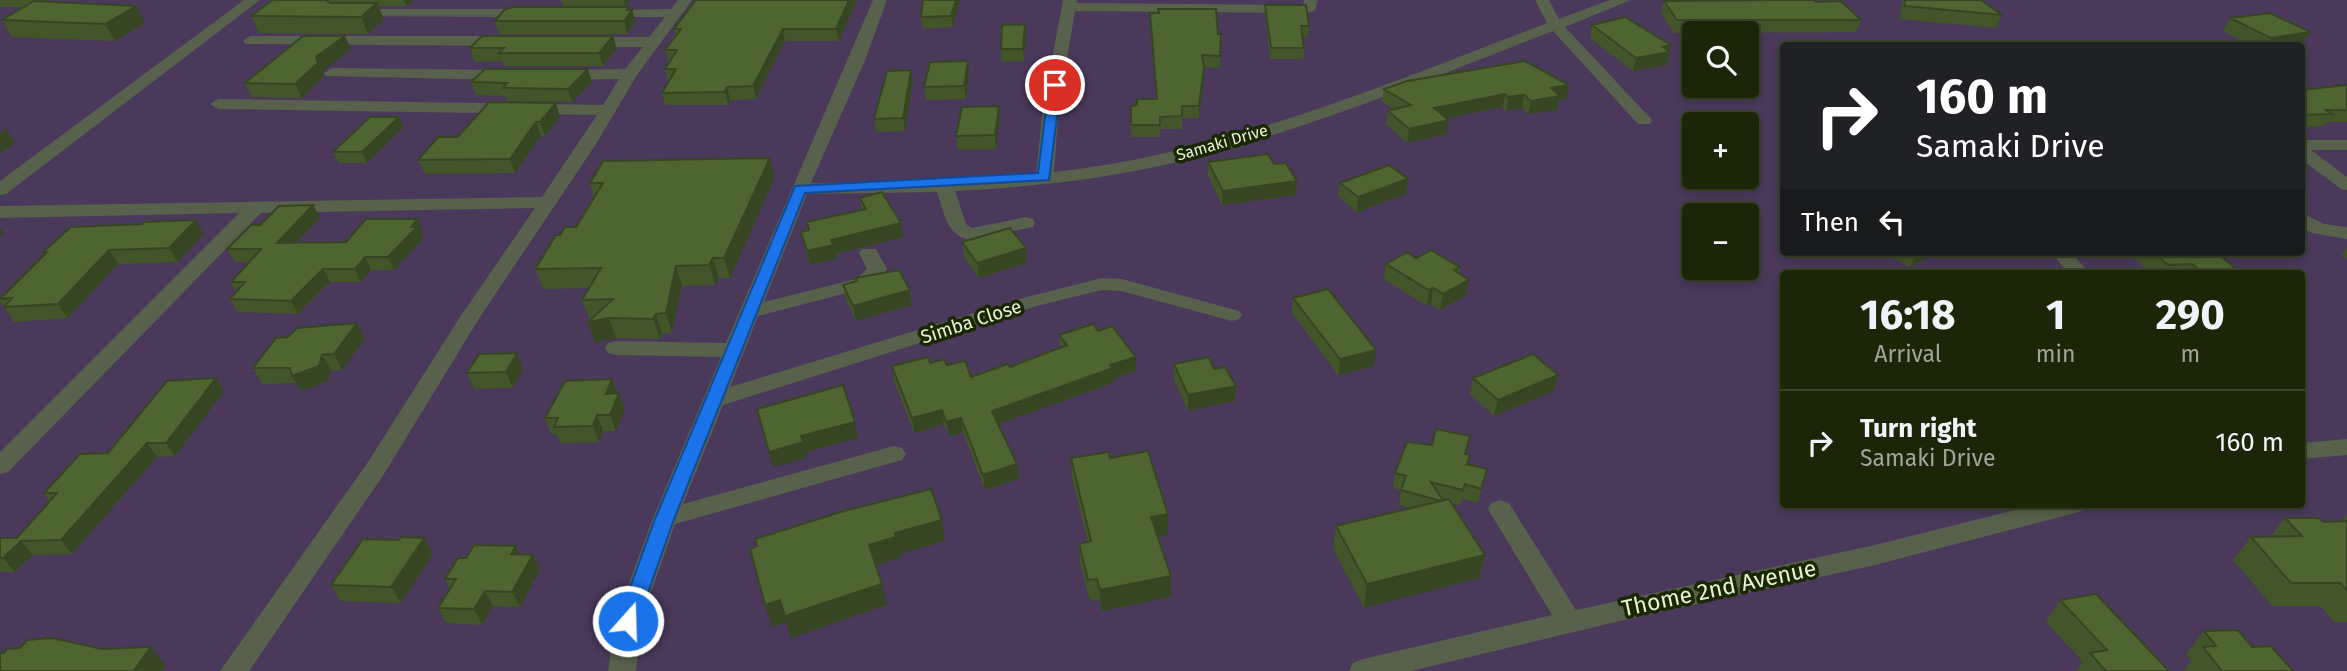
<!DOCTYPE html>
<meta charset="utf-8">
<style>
body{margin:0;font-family:"Fira Sans",sans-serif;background:#273215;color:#f1f3f6;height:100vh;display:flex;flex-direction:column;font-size:26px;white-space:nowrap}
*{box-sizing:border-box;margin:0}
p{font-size:23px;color:#9fa59b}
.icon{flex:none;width:38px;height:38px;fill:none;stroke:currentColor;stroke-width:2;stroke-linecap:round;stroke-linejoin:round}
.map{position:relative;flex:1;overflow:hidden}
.side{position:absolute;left:1780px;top:270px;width:525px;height:238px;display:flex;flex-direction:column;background:#1a2607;border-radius:7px;box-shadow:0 4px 10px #0003,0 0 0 2px #384328}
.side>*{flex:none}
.banner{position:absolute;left:1780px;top:42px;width:525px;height:214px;border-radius:7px;box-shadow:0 4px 10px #0003,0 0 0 2px #384328;background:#202124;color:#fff;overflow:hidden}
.controls{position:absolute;left:1682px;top:21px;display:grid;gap:14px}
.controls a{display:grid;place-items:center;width:77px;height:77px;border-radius:7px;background:#1a2607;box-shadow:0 4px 10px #0003,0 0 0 2px #384328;font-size:35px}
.pin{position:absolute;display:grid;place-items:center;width:60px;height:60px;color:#fff;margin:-30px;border:4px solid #fff;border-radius:50%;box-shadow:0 2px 7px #0007}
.me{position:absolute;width:77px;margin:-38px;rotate:20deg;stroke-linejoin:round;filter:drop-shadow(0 0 5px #0008)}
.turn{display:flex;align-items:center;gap:24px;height:147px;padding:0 21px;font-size:32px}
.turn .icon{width:91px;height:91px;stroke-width:2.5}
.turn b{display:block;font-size:49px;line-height:60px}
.then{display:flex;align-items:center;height:66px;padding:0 21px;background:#0003;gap:14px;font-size:26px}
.eta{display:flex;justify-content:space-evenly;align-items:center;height:119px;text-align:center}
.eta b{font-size:42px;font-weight:700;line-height:49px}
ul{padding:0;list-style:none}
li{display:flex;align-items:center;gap:21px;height:105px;padding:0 21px;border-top:2px solid #384328}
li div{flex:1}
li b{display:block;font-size:26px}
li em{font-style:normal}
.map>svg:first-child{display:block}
.green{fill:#4a395a;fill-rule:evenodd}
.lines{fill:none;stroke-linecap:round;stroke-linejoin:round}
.minor{fill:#57614b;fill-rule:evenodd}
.wall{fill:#43562a}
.shaded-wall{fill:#374622}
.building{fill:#4e6431;stroke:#374622;stroke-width:2}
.route{fill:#1a73e8;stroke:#114b97;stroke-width:2}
.labels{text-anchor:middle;stroke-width:7;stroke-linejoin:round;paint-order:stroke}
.far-street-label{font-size:16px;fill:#e5f1d9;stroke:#192800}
.street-label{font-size:19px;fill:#e5f1d9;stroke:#192800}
.near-street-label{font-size:23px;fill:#e5f1d9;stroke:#192800}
</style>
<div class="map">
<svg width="2347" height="671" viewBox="0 0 2347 671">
<rect width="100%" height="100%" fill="#233209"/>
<path class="green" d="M0,0H2347V671H0ZM1694,33H1746V86H1694ZM1783,46H2301V252H1783ZM1694,124H1746V177H1694ZM1694,215H1746V268H1694ZM1783,273H2301V504H1783Z"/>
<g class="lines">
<path class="minor" d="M244,0H260L6,194L0,195V181Z
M678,0H692L637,75L596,144L480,317L384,474L249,671H220L368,462L460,317L535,208L261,213L8,472L0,474V452L239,213L0,218V206L542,197L597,115L218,109L210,104L218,99L603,105L619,79L562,80L554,75L562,70L625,69L643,47H587L579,42L587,37H649L665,17H605L598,13L600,10L671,9Z
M873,0H887L866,58L811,183L937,181L1036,174L1043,107L1063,0H1077V3L1303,5L1304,0H1318L1315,10L1307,13L1075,11L1059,107L1054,172C1225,153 1388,84 1547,23L1535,0H1549L1559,19L1610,0H1631L1565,27L1652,120L1650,124H1638L1553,31C1416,84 1268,147 1124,173C1068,183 1012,188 955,191L966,224L972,228L1026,217L1033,219L1035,223L1033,227L969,240C946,234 944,212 937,192L807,194L764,302L856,279L867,269L859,253L862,249H876L887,269L879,282L870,287L758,316L730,387L1023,298L1102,278L1122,279L1239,311L1242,315L1239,319L1232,321L1121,291L1102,290L1037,306L723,405L683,504L894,446L902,448L906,454L902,460L675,524L641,621L636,671H608L615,621L653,518L721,357L616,355L608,353L605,348L608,343L616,341L726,343Z
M353,9H531L538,13L531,17L348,16L346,13L348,10Z
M251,36H505L513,41L505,46L246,44L243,41L246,38Z
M332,68L505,70L513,75L505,80L326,76L324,73Z
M2301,140H2347V150H2311L2347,177V190L2341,189L2301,159Z
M2301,213L2324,224L2347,227V239L2312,233L2301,227Z
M2051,252H2071L2089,273H2068Z
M2347,439V455L2301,459V443Z
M1500,500L1509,503L1576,610L1875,545L2039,504H2087L2084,510L2075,513L1875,565L1624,620L1411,671H1349L1353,663L1363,659L1552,615L1488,509L1491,503Z"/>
</g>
<path class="wall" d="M0,0H45L43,2L145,23L115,41L12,37L2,20L24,7H0Z
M271,0H414L407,6H378L384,20L368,34L259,33L251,16L272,1Z
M561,0H631L625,6H563Z
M696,0H857L839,41H785L756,99L730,100L728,105H665L662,93L668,82L665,69L669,63L665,50L676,36L674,29Z
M960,0L953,27L923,29L921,17Z
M1815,0L1816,2L1861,20L1856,32L1674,33L1661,13L1664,1Z
M1903,0H1981L2002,15L1996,28L1900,19L1901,6Z
M1265,5L1309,26L1308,37H1302L1304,48L1303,59H1270L1265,15Z
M1158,9L1218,34H1221L1220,68L1204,67V79L1199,118H1182V129H1160V137H1131V106L1137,105L1156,99L1150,13H1158Z
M630,10L636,22L627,34H499L495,21Z
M2230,18L2310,32L2302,45L2253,46L2223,31Z
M1592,25L1670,51L1667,65L1633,71L1590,38Z
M1026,37L1024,61L1002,62L1001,49Z
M470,48L617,49L603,66H504L502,61L475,62Z
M351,49L323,71L324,76L302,98L252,97L245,83Z
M911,70L913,82L905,131L876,132L874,119Z
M969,73L966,99L926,100L924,87Z
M471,82H592L572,102L507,101L505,96L476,95Z
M1569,85L1566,99L1559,100L1557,110L1528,114L1522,108L1506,111L1503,107L1447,118V134L1407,143L1386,124L1388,111L1394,109L1382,102L1384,89Z
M2347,85V122H2326L2324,126L2301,127V90Z
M999,106L1000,120L996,149L958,150L956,136Z
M399,117L403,128L367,163H339L333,152Z
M560,117L545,136H541L515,173L425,174L418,160L458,137Z
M1208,162L1274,164L1297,181L1296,195L1222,205L1208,176Z
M775,177L730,278H719L715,285L682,286L672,333L662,334L660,339L616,338L595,343L590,320L582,300L589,288L543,289L535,269L560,235L576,227L594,197L590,183Z
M1408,179L1406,194L1357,212L1338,197L1340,183Z
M1783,179V193L1779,191Z
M860,198L901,223L903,237L835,254L836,259L810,265L801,232L809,231L807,222L862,210Z
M313,205L320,218L296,243L346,242L418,219L423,232L421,235L423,239L394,270H371L361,282H330L298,314L237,312L230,299L236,291L231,282L249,262H235L227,249L260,225Z
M142,224L204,234L178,262L118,264L68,318L14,322L0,301V298L45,255L43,252Z
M962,242L1027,263L979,278L964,257Z
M2347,248V259L2342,255Z
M1882,252H1938L1910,267Z
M2131,252H2216L2241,273H2151L2130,254Z
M1416,258L1460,267L1459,273L1466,295L1440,310L1431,304L1427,306L1384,279L1386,264Z
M855,278L910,290L912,305L856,321L846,300L843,285L856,281Z
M1293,298L1374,366L1338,375L1292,313Z
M1098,331L1136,371L1113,379V383L998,424L1017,464L1019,479L985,490L963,433L949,436L944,424L914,433L894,381L892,366L930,363L947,365L971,377L1010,367L1060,348L1059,335Z
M365,339L342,370H331L328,381L301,391L296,383L262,384L253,368Z
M517,353L523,369L513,388L474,389L467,373Z
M1174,364L1214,369L1236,386L1235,401L1188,411L1174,380Z
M1558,375L1554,391L1494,416L1470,394L1473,378Z
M216,378L224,392L175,456L157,457L72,554L33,555L15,572H0V538H17L50,501L44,493L108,453Z
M617,393L625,409L616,431H603L599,442L560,443L556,434H551L545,418Z
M1466,454L1468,464L1487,469L1478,503L1462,499L1460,505L1451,503L1485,555L1479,578L1364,608L1333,549L1336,526L1410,508L1399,505L1401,490L1393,488L1395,473Z
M1071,458H1110L1168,535L1158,536L1171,597L1101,611L1099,599L1090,601L1080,564L1079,544L1088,542L1072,478Z
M2347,514V622H2334L2320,606H2272L2233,560L2251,537H2270L2285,518L2323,522H2341Z
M424,538L433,554L401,603L341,601L331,585L399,540Z
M520,555H533L540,570L520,607L493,606L482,625L446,623L438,608L450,588L445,579L466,558Z
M2060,600L2169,671H2077L2083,662L2046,622Z
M2204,631L2252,647L2293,671H2185L2184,670L2191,661L2186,654Z"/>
<path class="shaded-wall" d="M404,0H414L407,6Z
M624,0H631L625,6Z
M849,0H857L839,41L836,29Z
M956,0H960L953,27L951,16Z
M377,3L384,20L368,34L361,17Z
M136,6L145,23L115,41L105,24Z
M629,7L630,12L632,10L636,22L627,34L624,21L627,10Z
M1025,24L1026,37L1024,61L1023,49Z
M783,29L785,41L756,99L753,86Z
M2310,32L2302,45L2267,46L2271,38Z
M345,36L351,49L323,71L324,76L302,98L295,84L316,57Z
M613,36L617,49L603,66L599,53Z
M1671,45L1667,65L1633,71L1636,58L1663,47Z
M968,61L969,73L966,99L964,86Z
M1204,68V79L1199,118V106Z
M588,69L592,82L572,102L568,89Z
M911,70L913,82L905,131L903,118Z
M1569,85L1566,99L1559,100L1557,110L1528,114L1531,101L1551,88Z
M727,87L730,100L728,105L725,92Z
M1505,94L1503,107L1432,121L1434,108Z
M1524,95L1522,108L1506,111L1508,97Z
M556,103L560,117L545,136L540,122Z
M999,106L1000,120L996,149L995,135Z
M399,117L403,128L367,163L362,152Z
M1449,120L1447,134L1407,143L1409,129Z
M536,122L541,136L515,173L510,159Z
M6,128L15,143L0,154V133Z
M770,158L775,177L730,278L724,258Z
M1408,179L1406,194L1357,212L1358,197Z
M1297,181L1296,195L1222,205L1223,191Z
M313,205L320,218L284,256L277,243Z
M418,219L423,232L421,235L423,239L394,270L388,257Z
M196,220L204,234L178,262L169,248Z
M901,223L903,237L835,254L836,259L810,265L807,251L831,240Z
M0,227L4,233L0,237Z
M1026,248L1027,263L979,278L977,263Z
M109,250L118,264L68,318L58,304Z
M1917,252H1938L1910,267Z
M365,257L371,270L361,282L355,269Z
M713,258L719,278L715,285L709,265Z
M676,266L682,286L672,333L666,313Z
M323,269L330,282L298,314L291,301Z
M1469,280L1466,295L1440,310L1443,294Z
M1433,288L1431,304L1427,306L1429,290Z
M910,290L912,305L856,321L853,306Z
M656,314L662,334L660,339L653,319Z
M609,318L616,338L595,343L588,322Z
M357,323L365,339L342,370L334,354Z
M1376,350L1374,366L1338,375L1340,359Z
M517,353L523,369L513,388L506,372Z
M322,355L331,370L328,381L301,391L292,376Z
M1136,357V371L1113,379V383L993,426L992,411L1110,365Z
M1558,375L1554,391L1494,416L1498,400Z
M216,378L224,392L175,456L166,443Z
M612,379L618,395L606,394Z
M1236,386L1235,401L1188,411V395Z
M619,393L625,409L616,431L610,415Z
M942,410L944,424L914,433L912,418Z
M597,415L603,431L599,442L593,426Z
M961,418L963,433L949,436L946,422Z
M855,422L858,438L806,452L807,458L773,467L769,452L801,436Z
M147,443L157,457L72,554L61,540Z
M1017,464L1019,479L985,490L983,475Z
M1168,514V535L1152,538L1151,517Z
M942,520L945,541L900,554L901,558L873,566L869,545L895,533Z
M424,538L433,554L401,603L391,587Z
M21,541L33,555L15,572L3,558Z
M516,546L523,561L511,554Z
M533,555L540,570L520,607L512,592Z
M1485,555L1479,578L1364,608L1367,584Z
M1171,576V597L1101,611L1100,590Z
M882,584L887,605L791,638L786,622L772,627L765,605L780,600Z
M485,591L493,606L482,625L474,609Z
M151,647L166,666L162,671H137L135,669Z"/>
<path class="building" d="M273,0H326L330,3H377L361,17L251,16Z
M696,0H849L836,29H783L753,86L727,87L725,92L662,93L676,69H665L677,50H665L681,29H674Z
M923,0H956L951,16L921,17Z
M1770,0H1815L1816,2L1841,1L1861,20H1677L1664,1Z
M1905,0H1981L2002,15L1905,6Z
M34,1L136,6L105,24L2,20Z
M1265,5H1306L1309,26H1301L1304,48H1271Z
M514,7H629L627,10H632L624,21H495L505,9Z
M1158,9H1216L1218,34H1221L1220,56L1202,55L1204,68L1199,106H1182V116L1160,117V125H1131V106L1137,105V99H1157L1150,13H1159Z
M2270,13L2310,32L2271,38L2230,18Z
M1625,17L1671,45L1663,47L1670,52L1636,58L1592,25Z
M1025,24L1023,49H1001L1002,25Z
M303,36H345L316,57L318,63L295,84L245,83Z
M482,36H613L599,53H499L504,48H470Z
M968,61L964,86L924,87L930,62Z
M1525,61L1569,85L1551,88L1560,96L1531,101L1524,95L1508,97L1505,94L1434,108L1449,120L1409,129L1388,111L1411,105L1384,89L1407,81Z
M485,69H588L568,89L503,88L507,83L471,82Z
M911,70L903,118L874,119L887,71Z
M2347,85V110H2326L2332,114L2301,115V90Z
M489,102L556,103L540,122H536L510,159L418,160L438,137H458Z
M999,106L995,135L956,136L962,107Z
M370,117H399L362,152H333Z
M1268,154L1274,164L1286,163L1297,181L1223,191L1208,162Z
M770,158L724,258H713L709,265L676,266L666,313L656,314L653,319L609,318L588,322L613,299L582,300L601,268L535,269L556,235H560L565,227H576L603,183H590L603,161Z
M1389,165L1408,179L1358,197L1340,183Z
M882,192L901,223L831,240L833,245L807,251L801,232L809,230L807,222L866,209L860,198Z
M313,205L277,243L346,242L366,219H418L411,227H417L388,257H365L355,269H323L291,301L230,299L245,282H231L261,249H227L251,225H260L279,206Z
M196,220L169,248L109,250L58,304L4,307L12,298L0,299L47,252H43L71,227L142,224L145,222Z
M1010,228L1026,248L977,263L962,242Z
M1431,250L1460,267L1454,270L1469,280L1443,294L1433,288L1429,290L1386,264L1407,252L1416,258Z
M2153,252H2216L2241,273H2203L2192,264L2168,265Z
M899,270L910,290L853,306L843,285L857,281L855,278Z
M1328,289L1376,350L1340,359L1293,298Z
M357,323L334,354L322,355L319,366L292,376L290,368H253L276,338L288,337L297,328Z
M1093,324L1098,331L1112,326L1136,357L1110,365L1113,368L992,411L1017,464L983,475L961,418L946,422L942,410L912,418L892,366L928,357L930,363L944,359L947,365L965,361L971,377L1008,364L1010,367L1067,345L1059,335Z
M517,353L506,372L467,373L479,354Z
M1533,354L1558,375L1498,400L1473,378Z
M1209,357L1214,369L1225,367L1236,386L1188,395L1174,364Z
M216,378L166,443H147L61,540L21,541L3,558H0V538H17L57,493H44L80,454L108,453L167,381Z
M612,379L606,394L619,393L610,415H597L593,426L554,427L558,418H545L565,381Z
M843,385L855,422L801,436L803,442L769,452L757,409Z
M1436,429L1470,436L1465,454L1470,455L1467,464L1487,469L1481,489L1465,484L1463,490L1431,482L1443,500L1441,501L1401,490L1406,476L1395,473L1407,442L1432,445Z
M1148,451L1168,514L1151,517L1171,576L1100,590L1097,579L1088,580L1079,544L1091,541L1071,458L1109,452L1110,458Z
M931,489L942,520L895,533L896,537L869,545L882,584L785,616L780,600L765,605L750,549L757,546L755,539L844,511Z
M1449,499L1485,555L1367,584L1336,526Z
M2285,518H2319L2323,522L2347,521V590L2340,583H2291L2251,537L2302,536Z
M401,537L424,538L391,587L331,585L363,539L399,540Z
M474,545L516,546L511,554L533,555L512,592L485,591L474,609L438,608L456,579H445L458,558H466Z
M2096,594L2169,671H2100L2105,670L2090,653L2107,650L2060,600Z
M2238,630L2252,647L2271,646L2293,671H2222L2203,647L2216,646L2204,631Z
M52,638L102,649L151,647L135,669L146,668L144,671H0V653H4L7,649L20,648L27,640Z"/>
<path class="route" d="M1055,81L1061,85L1049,180L805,193L674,519L638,621L635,626L628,629L621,626L618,621L655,519L795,186L1038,173L1049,85Z"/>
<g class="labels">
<g class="far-street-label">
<text transform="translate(1222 142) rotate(-16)" y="6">Samaki Drive</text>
</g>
<g class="street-label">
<text transform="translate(971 321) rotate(-18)" y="7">Simba Close</text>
</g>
<g class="near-street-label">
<text transform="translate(1719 588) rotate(-12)" y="8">Thome 2nd Avenue</text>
</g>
</g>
</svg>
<div class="controls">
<a><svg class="icon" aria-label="search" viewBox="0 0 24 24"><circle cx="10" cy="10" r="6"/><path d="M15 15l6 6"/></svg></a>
<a>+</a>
<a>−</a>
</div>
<div class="pin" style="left:1055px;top:85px;background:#d93025"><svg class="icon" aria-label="arrive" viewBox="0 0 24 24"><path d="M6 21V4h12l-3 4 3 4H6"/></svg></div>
<svg class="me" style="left:628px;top:621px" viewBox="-20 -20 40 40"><circle r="17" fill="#1a73e8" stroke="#fff" stroke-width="3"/><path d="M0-11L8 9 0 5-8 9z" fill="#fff"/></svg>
<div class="banner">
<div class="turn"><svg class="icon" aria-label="right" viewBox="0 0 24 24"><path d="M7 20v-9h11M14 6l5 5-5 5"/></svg><div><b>160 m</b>Samaki Drive</div></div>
<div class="then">Then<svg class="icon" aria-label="left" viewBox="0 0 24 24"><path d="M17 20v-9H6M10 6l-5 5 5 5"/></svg></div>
</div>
<section class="side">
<div class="eta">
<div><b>16:18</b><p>Arrival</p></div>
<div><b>1</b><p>min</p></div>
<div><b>290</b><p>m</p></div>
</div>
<ul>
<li><svg class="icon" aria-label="right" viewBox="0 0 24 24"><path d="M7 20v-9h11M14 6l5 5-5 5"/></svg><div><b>Turn right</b><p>Samaki Drive</p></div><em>160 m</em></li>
</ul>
</section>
</div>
